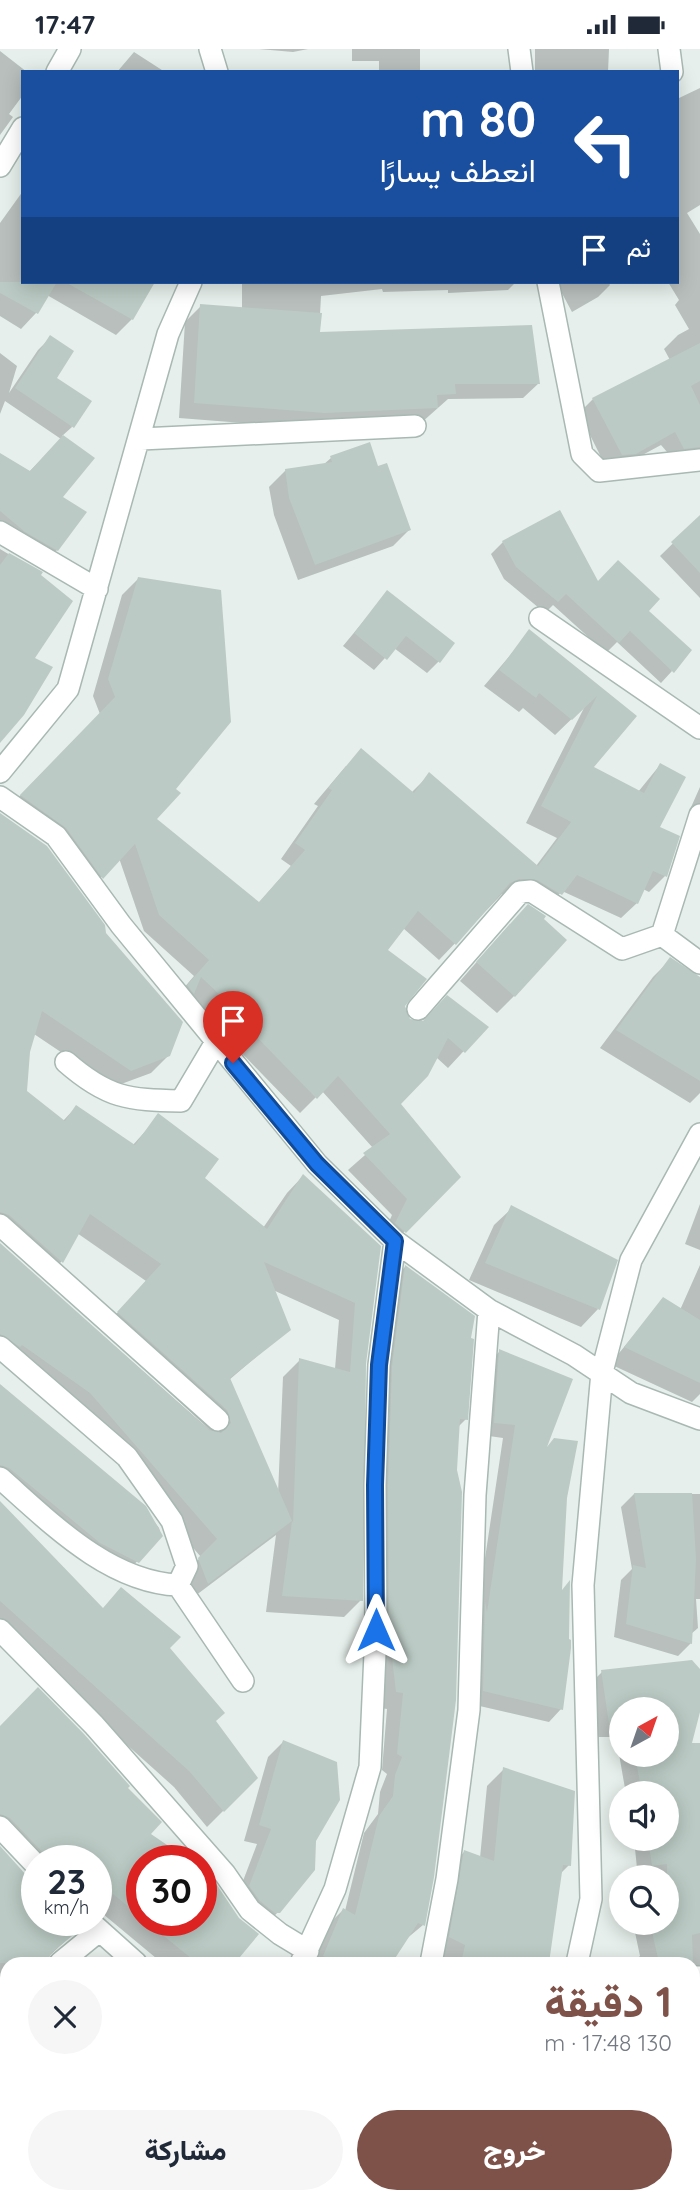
<!DOCTYPE html>
<html lang="ar">
<meta charset="utf-8">
<style>
body{margin:0;font-family:Quicksand,Vazirmatn,sans-serif;background:#f6f6f7;color:#1f2937;direction:rtl;height:100vh;display:flex;flex-direction:column;font-size:26px;white-space:nowrap}
*{box-sizing:border-box;margin:0}
p{font-size:23px;color:#747a83}
.icon{flex:none;width:38px;height:38px;fill:none;stroke:currentColor;stroke-width:2;stroke-linecap:round;stroke-linejoin:round}
.map{position:relative;flex:1;overflow:hidden;direction:ltr}
.sheet{position:absolute;left:0px;top:1908px;width:700px;height:247px;display:flex;flex-direction:column;background:#fff;border-radius:21px 21px 0 0;box-shadow:0 4px 18px #0003;direction:rtl}
.sheet>*{flex:none}
.top-card{position:absolute;left:21px;top:21px;width:658px;height:214px;border-radius:0px;box-shadow:0 4px 18px #0003;direction:rtl;background:#1a4fa0;color:#fff;overflow:hidden}
.needle{width:46px;rotate:40deg}
.tools{position:absolute;left:609px;top:1648px;display:grid;gap:14px}
.tools a{display:grid;place-items:center;width:70px;height:70px;border-radius:50%;background:#fff;box-shadow:0 4px 18px #0003;font-size:35px}
.speed{position:absolute;left:21px;top:1796px;display:flex;gap:14px;font-size:35px;font-weight:700;text-align:center}
.speed>*{display:grid;place-content:center;width:91px;height:91px;border-radius:50%;background:#fff;box-shadow:0 4px 18px #0003;line-height:1}
.speed small{font-size:18px;font-weight:400}
.speed .limit{border:10px solid #d22;background:#fff;color:#111}
.pin{position:absolute;display:grid;place-items:center;width:60px;height:60px;color:#fff;margin:-72px -30px;border-radius:50% 50% 50% 0;rotate:-45deg;box-shadow:0 0 7px #0007}
.pin .icon{rotate:45deg}
.me{position:absolute;width:77px;margin:-38px;rotate:0deg;stroke-linejoin:round;filter:drop-shadow(0 0 5px #0008)}
.turn{display:flex;align-items:center;gap:24px;height:147px;padding:0 28px;font-size:32px}
.turn .icon{width:91px;height:91px;stroke-width:2.5}
.turn b{display:block;font-size:49px;line-height:60px}
.then{display:flex;align-items:center;height:66px;padding:0 28px;background:#0003;gap:14px;font-size:26px}
.round{display:grid;place-items:center;flex:none;width:74px;height:74px;border-radius:37px;background:#f6f6f7}
.headline{display:flex;align-items:center;justify-content:space-between;height:119px;padding:0 28px}
h1{font-size:42px;font-weight:800;line-height:52px;color:#7f5249}
.primary-button{display:flex;gap:14px;margin-top:auto;padding:14px 28px}
.primary-button a{flex:1;height:80px;border-radius:42px;background:#7f5249;color:#fff;font-size:28px;font-weight:800;line-height:80px;text-align:center}
.primary-button a+a{background:#f6f6f7;color:#1f2937}
.status{display:flex;justify-content:space-between;align-items:center;height:49px;padding:0 35px;background:#fff;direction:ltr}
.status svg{height:19px;fill:currentColor}
.map>svg:first-child{display:block}
.shadow{fill:#0003;fill-rule:evenodd}
.building{fill:#bbcac4;fill-rule:evenodd}
.lines{fill:none;stroke-linecap:round;stroke-linejoin:round}
.street-casing{stroke:#a8b8b2;stroke-width:24}
.street{stroke:#fff;stroke-width:21}
.route-casing{stroke:#114b97;stroke-width:18}
.route{stroke:#1a73e8;stroke-width:12}
</style>
<div class="status"><b>17:47</b><svg viewBox="0 0 49 12"><path d="M0 12V9h3v3zM5 12V6h3v6zM10 12V3h3v9zM15 12V0h3v12zM26 1h20v11H26zM47 4h2v5h-2z"/></svg></div>
<div class="map">
<svg width="700" height="2153" viewBox="0 0 700 2153">
<rect width="100%" height="100%" fill="#e6efeb"/>
<path class="shadow" d="M259,0H308L293,3Z
M352,0H420V23H379V12H352Z
M535,0H609L608,23H535Z
M0,2L27,23H23V46L9,65L13,68L0,86Z
M134,3L165,23H117Z
M700,39V156L687,164L700,185V401L675,412L661,396L620,418L607,420L579,364L593,350L670,311L664,300L678,286L689,280L675,256L679,251L668,233H677V50Z
M23,142V233H153L132,270L116,286L47,246L36,264L21,280L0,267V174Z
M242,233H516L508,241L448,244V241L383,243L382,240L321,247L319,284L539,334L523,349L448,350L421,374L309,379L179,369L185,273L201,257L242,260Z
M556,233H608L610,236L598,248L572,263Z
M50,289L54,329L72,378L62,387L57,501L40,518L0,494V406L29,423L61,390L5,352L0,365V304L17,317L9,344L38,301Z
M331,409L377,419L409,481L393,497L298,531L274,466L269,438L286,421L323,416Z
M700,468V549L660,507Z
M503,493L597,534L646,562L672,622L661,634L617,593L606,604L553,556L545,564L504,530L491,505Z
M0,500L40,524L32,609L0,693Z
M138,530L174,741L155,771L258,855L291,817L281,810L318,757L314,755L346,717L411,744L430,725L536,817L557,789L526,774L585,657L555,686L523,659L519,663L484,637L530,583L635,667L592,719L638,743L660,716L658,779L677,788L665,827L649,843L643,840L637,854L621,869L562,842L545,861L521,846L502,845L439,911L403,879L386,901L409,972L486,978L448,1019L436,1008L399,1055L458,1128L389,1198L381,1190L392,1166L348,1121L373,1099L322,1042L300,1064L227,989L230,986L189,948L172,953L194,927L144,882L119,809L87,844L51,795L5,762L100,665L93,647L122,546Z
M387,544L439,612L427,624L394,599L374,621L343,597Z
M700,738V771L688,765Z
M0,766L104,884L168,1007L151,1024L113,1038L34,985L29,1003L25,1043L63,1072L76,1058L132,1097L159,1067L202,1129L263,1179L287,1144L303,1127L379,1197L364,1315L361,1551L344,1568L266,1563L276,1486L191,1550L182,1527L201,1508L73,1361L0,1310V1196L212,1383L102,1281L146,1232L77,1184L61,1213L45,1230L0,1190ZM273,1241L339,1271L335,1320L300,1311L283,1328L278,1445L229,1331L289,1280Z
M510,875L514,947L497,964L460,932Z
M670,911L700,930V1044L690,1054L600,999L653,928Z
M700,1155V1201L685,1195Z
M512,1159L598,1260L581,1278L469,1231L494,1176Z
M700,1216V1345L692,1353L610,1315L663,1251L680,1261Z
M405,1218L469,1290L466,1370L458,1378L423,1876L405,1891L390,1914H312L327,1877L343,1861L345,1862L364,1784L378,1765L380,1743L387,1725L382,1721L387,1660L381,1659L390,1233Z
M500,1302L565,1449L560,1544L561,1660L549,1673L471,1655L477,1563L503,1389L482,1386L487,1315Z
M0,1337L144,1459L159,1479L161,1486L121,1530L0,1442Z
M634,1445H700V1550H696L698,1579L691,1585V1594L678,1607L614,1588L621,1531L632,1520L621,1458Z
M0,1455L102,1561L167,1599L214,1673L256,1729L207,1778L174,1738L0,1582Z
M700,1622V1656L690,1696L700,1695V2021L693,1997V1945L700,1942L693,1931V1914H633L640,1907L633,1874H667V1829H638L634,1790H667V1745H626L616,1688H595L588,1637L602,1623ZM621,1661H667V1706H621Z
M0,1680L126,1740L148,1785L186,1811H142V1871L238,1870L256,1885L232,1914H162L97,1860L96,1811H37V1828L32,1825L0,1791Z
M283,1693L314,1792L278,1863L263,1879L235,1853L257,1795L244,1792L268,1708Z
M504,1720L569,1816L560,1825L547,1914H449L433,1905L448,1820L464,1803L480,1809L487,1737Z
M0,1799L37,1871H64L75,1883L46,1910L47,1914H7V2026L0,2032V1981L5,1980L6,1958L0,1952Z
M700,2026V2103H699L697,2073L693,2075V2033Z
M0,2078L7,2086V2147H71L66,2153H0Z
M700,2140V2153H643L648,2147H693V2141Z
M131,2147H245L240,2153H136Z
M523,2148L532,2153H515Z"/>
<path class="building" d="M0,233H57L38,265L0,244Z
M65,233H155L133,271Z
M200,255L322,264L320,283L532,276L540,335H455L456,345L437,346L438,359L325,364L194,354Z
M50,286L74,302L57,329L92,352L74,379L15,339Z
M700,294V332L691,337L700,356V398L684,400L675,383L636,405L622,406L592,349Z
M63,386L95,409L63,448L87,463L58,502L25,483L0,462V404L30,422Z
M370,393L378,417L387,414L411,481L315,516L289,449L285,420L332,413L330,407Z
M560,461L598,532L618,511L660,550L649,562L692,601L674,624L630,582L619,594L566,545L558,553L516,518L502,492Z
M700,466V524L671,493Z
M9,504L43,523L41,526L73,552L35,609L53,618L24,666L0,694V516Z
M138,528L221,541L231,673L176,740L181,744L157,770L259,853L305,801L295,794L332,741L328,739L361,699L414,744L429,723L538,817L571,773L541,757L597,647L572,671L539,644L536,649L499,621L529,580L637,667L594,718L644,744L660,714L686,728L660,778L680,787L667,828L653,822L638,855L577,826L562,846L537,831L519,830L510,834L456,896L418,862L388,901L427,930L405,957L410,970L423,972L447,946L489,978L465,1004L448,989L428,1027L401,1055L461,1128L406,1184L395,1174L407,1150L363,1104L390,1085L338,1027L317,1050L241,972L244,969L201,928L194,945L187,936L209,911L159,866L135,795L103,830L66,779L20,746L115,648L108,630Z
M387,541L455,594L440,614L406,587L387,611L354,584Z
M0,764L47,797L105,876L106,884L183,973L170,1007L131,1022L42,962L30,1003L27,1042L65,1072L76,1056L135,1096L158,1064L219,1110L205,1129L267,1180L303,1125L381,1197L366,1315L363,1552L282,1547L292,1472L208,1535L198,1509L217,1490L90,1344L22,1296L20,1298L0,1285V1194L209,1381L221,1384L231,1374L227,1361L117,1263L161,1215L90,1165L63,1214L9,1166L0,1163ZM264,1213L355,1254L350,1323L299,1309L293,1474L230,1329L291,1281Z
M528,855L546,867L544,870L567,891L515,948L476,913Z
M670,908L700,928V1032L616,981Z
M511,1156L618,1211L600,1261L485,1214Z
M405,1216L475,1267L471,1289L474,1290L468,1371L460,1370L457,1421L462,1443L456,1651L434,1828L425,1877L418,1874L392,1914H336L323,1907L343,1859L355,1866L379,1767L393,1747L395,1726L402,1708L397,1705L403,1644L396,1643L389,1584L388,1436L392,1317Z
M663,1248L700,1271V1334L624,1298Z
M499,1300L573,1330L547,1398L554,1389L578,1392L567,1449L562,1541L570,1531L569,1590L571,1591V1599L563,1661L483,1642L485,1552L487,1563L515,1376L494,1374Z
M0,1335L146,1457L163,1487L139,1514L100,1494L9,1419L0,1416Z
M634,1444H692L696,1509L692,1595L626,1575L633,1516L646,1519Z
M0,1452L103,1559L121,1538L181,1588L170,1599L225,1664L216,1672L258,1729L224,1763L189,1722L0,1552Z
M692,1611L700,1620V1663L692,1694H700V1884L692,1886L693,1914H659L650,1874H667V1815L652,1817L648,1790H667V1745H642L635,1706H667V1661H621V1675H609L601,1621Z
M38,1638L84,1685L130,1737L128,1739L162,1773L151,1785L189,1811H142V1869L113,1845L99,1863L96,1861V1811H50L10,1769L0,1765V1677Z
M283,1691L337,1713L340,1751L316,1792L315,1821L280,1864H275L260,1852L249,1837L271,1780L259,1776Z
M503,1718L575,1742L571,1817L563,1816L549,1914H461L465,1896L449,1888L464,1801L494,1812Z
M0,1797L37,1838V1871H66L77,1883L51,1904L47,1914H0Z
M201,1820L215,1833L239,1869L259,1885L235,1914H197L144,1871H201Z"/>
<g class="lines">
<g class="street-casing">
<path id="street" d="M210,0L217,23
M519,0L522,23
M669,0L672,23
M57,23L70,0
M0,117L23,79
M548,233L582,405L599,422L700,411
M141,390L415,377
M0,483L97,540
M540,569L700,679
M0,723L68,640L168,285L191,233
M0,748L56,787L121,876L317,1115L395,1192L489,1261L574,1306L631,1344L700,1370
M662,886L700,766
M418,960L520,843L531,842L622,900L662,886L700,914
M66,1013C107,1049 128,1051 181,1052L216,993
M0,1176L218,1371
M0,1298L127,1408L172,1472L187,1517L178,1536C108,1533 50,1473 0,1429
M178,1536L243,1632
M0,1581L94,1676L225,1825L250,1861L280,1885L308,1902
M0,1778L37,1817
M88,1871L136,1914
M60,1914L99,1882
M301,1914L335,1840L370,1718L376,1581L375,1436L379,1316L395,1192
M431,1914L447,1830L469,1661L475,1446L489,1261
M577,1914L591,1850L583,1536L602,1323L631,1211L700,1085
M693,1928H700
M0,1968L7,1961
M693,2105L700,2104
M100,2153L106,2147
M269,2153L274,2147
M478,2153L482,2147"/>
</g>
<use href="#street" class="street"/>
</g>
<g class="lines">
<g class="route-casing">
<path id="route" d="M233,1014L317,1115L395,1192L379,1316L375,1436L376,1581"/>
</g>
<use href="#route" class="route"/>
</g>
</svg>
<div class="tools">
<a><svg class="needle" viewBox="-14 -14 28 28"><path d="M0-13l5 13h-10z" fill="#e53935"/><path d="M0 13l5-13h-10z" fill="#747a83"/></svg></a>
<a><svg class="icon" aria-label="sound" viewBox="0 0 24 24"><path d="M4 9h4l5-4v14l-5-4H4zM17 9q2 3 0 6"/></svg></a>
<a><svg class="icon" aria-label="search" viewBox="0 0 24 24"><circle cx="10" cy="10" r="6"/><path d="M15 15l6 6"/></svg></a>
</div>
<div class="speed"><div>23<small>km/h</small></div><div class="limit">30</div></div>
<div class="pin" style="left:233px;top:1014px;background:#d93025"><svg class="icon" aria-label="arrive" viewBox="0 0 24 24"><path d="M6 21V4h12l-3 4 3 4H6"/></svg></div>
<svg class="me" style="left:376px;top:1581px" viewBox="-20 -20 40 40"><path d="M0-17L14 15 0 8-14 15z" fill="#1a73e8" stroke="#fff" stroke-width="4"/></svg>
<div class="top-card">
<div class="turn"><svg class="icon" aria-label="left" viewBox="0 0 24 24"><path d="M17 20v-9H6M10 6l-5 5 5 5"/></svg><div><b>80 m</b>انعطف يسارًا</div></div>
<div class="then">ثم<svg class="icon" aria-label="arrive" viewBox="0 0 24 24"><path d="M6 21V4h12l-3 4 3 4H6"/></svg></div>
</div>
<section class="sheet">
<div class="headline"><div><h1>1 دقيقة</h1><p>130 m · 17:48</p></div><a class="round"><svg class="icon" aria-label="close" viewBox="0 0 24 24"><path d="M6 6l12 12M18 6L6 18"/></svg></a></div>
<div class="primary-button"><a>خروج</a><a>مشاركة</a></div>
</section>
</div>
